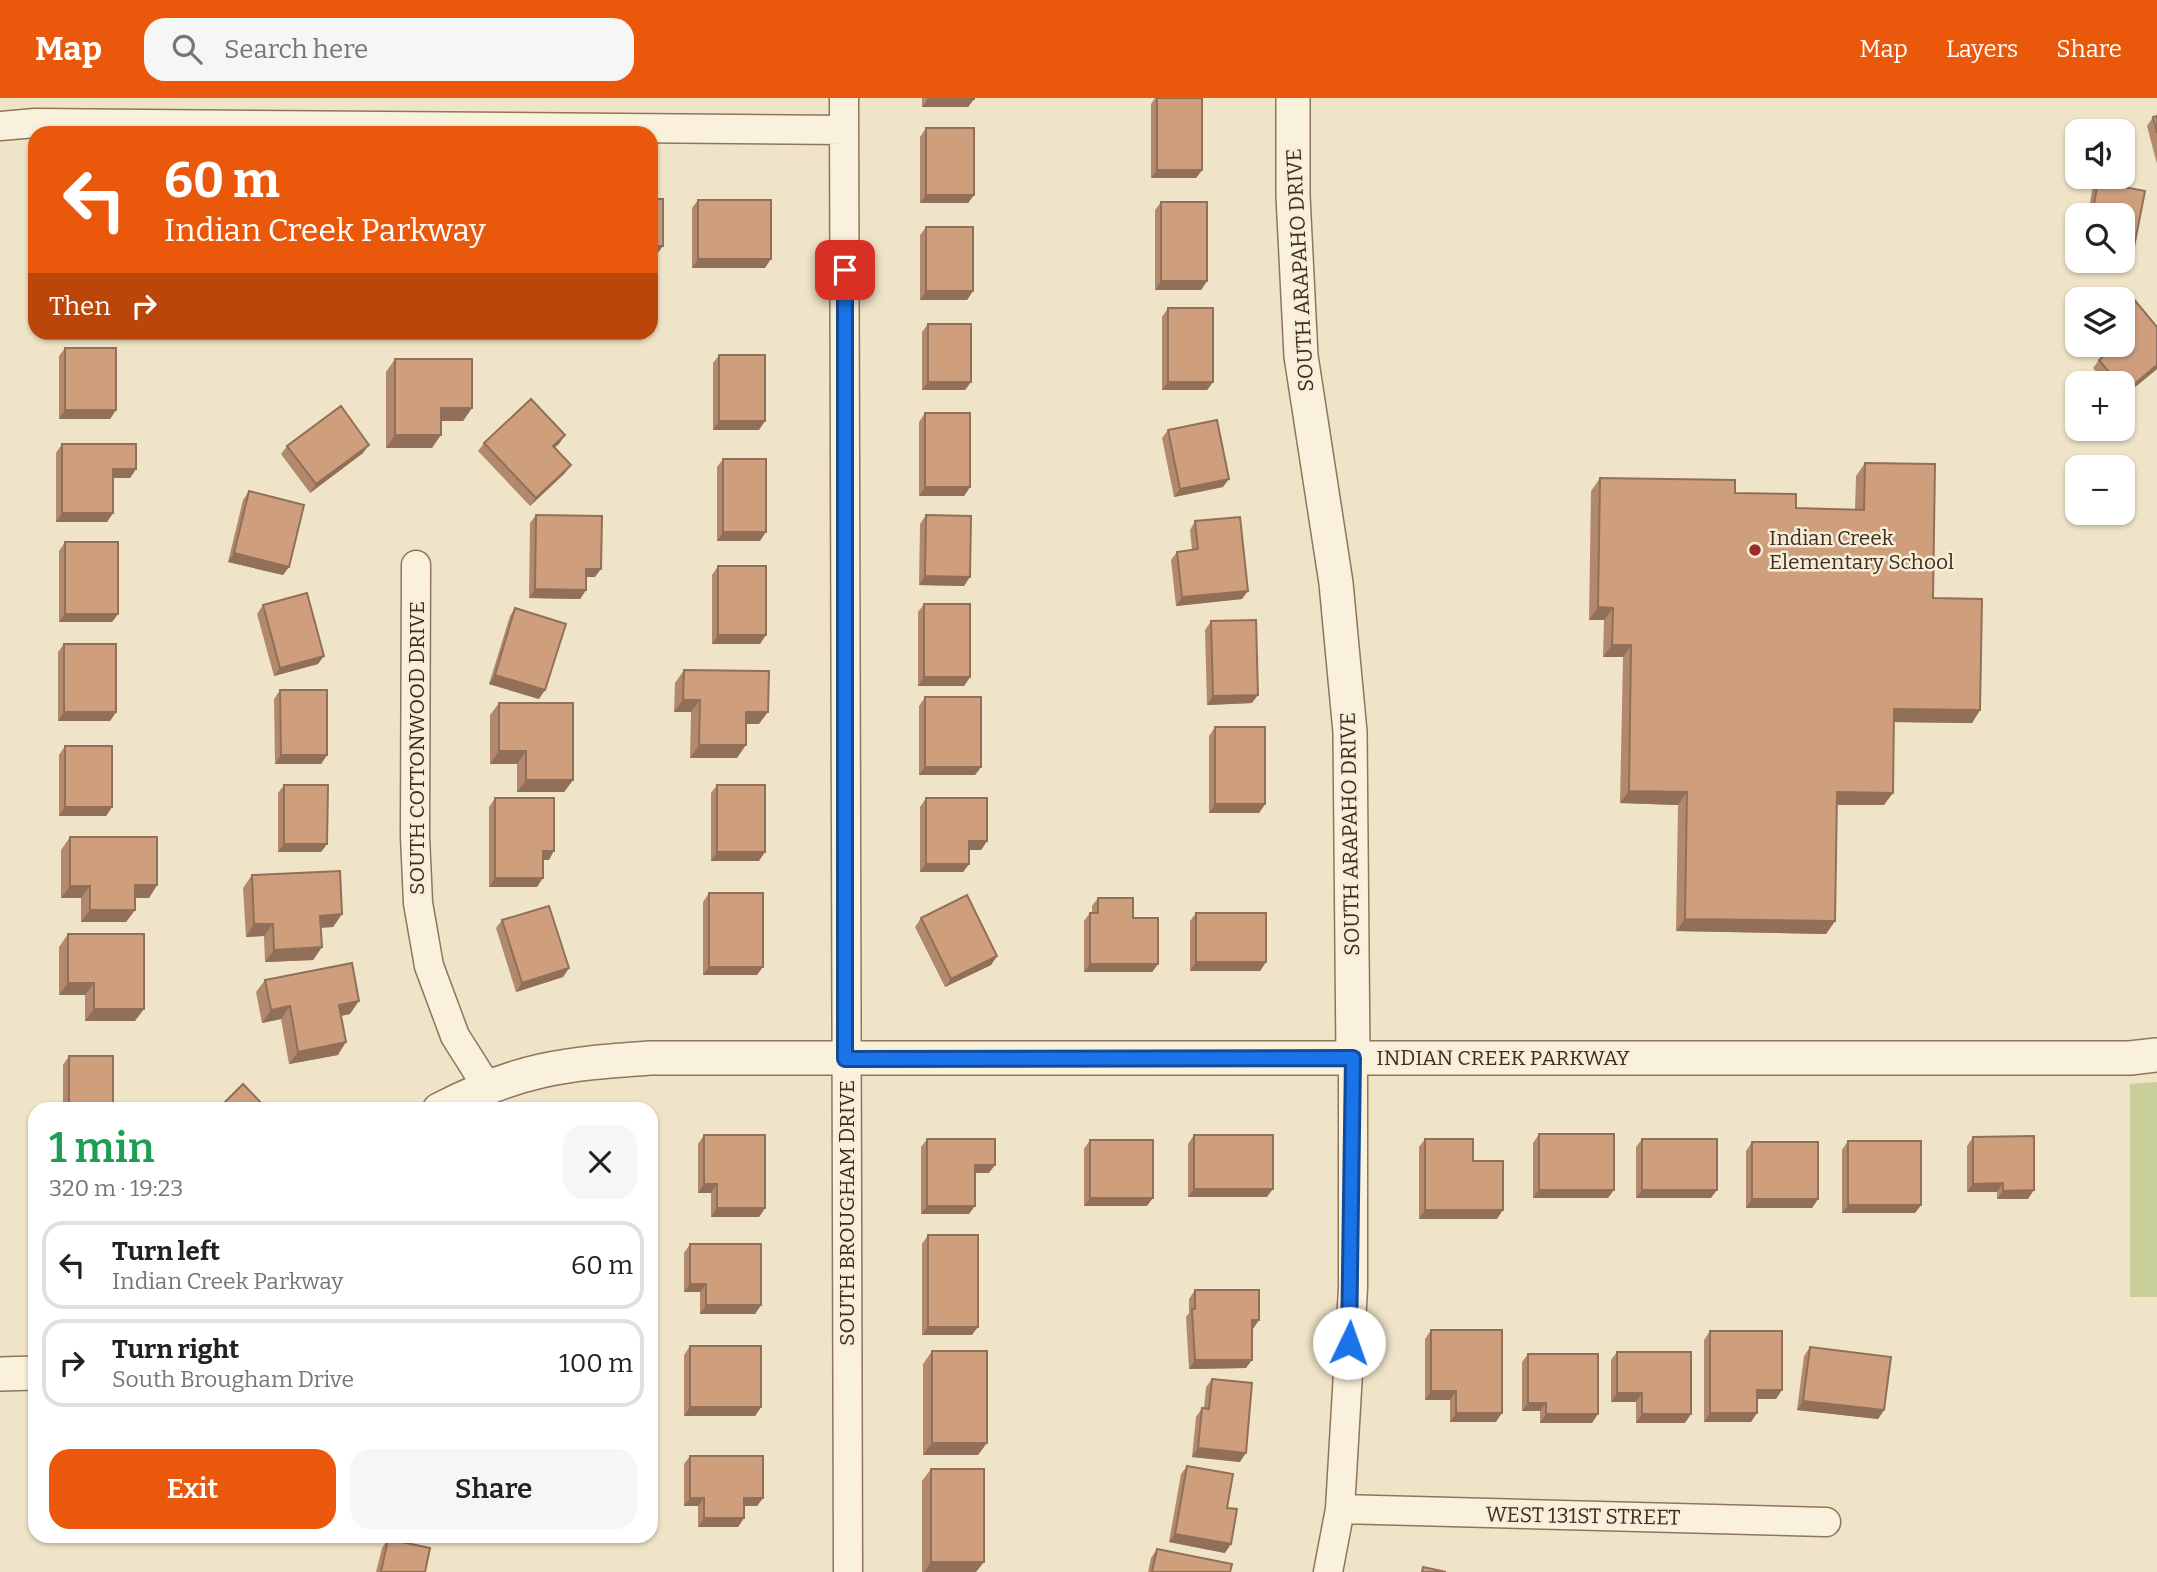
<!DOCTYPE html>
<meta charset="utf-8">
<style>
body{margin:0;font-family:Bitter,serif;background:#f6f6f6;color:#222;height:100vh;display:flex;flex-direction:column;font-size:26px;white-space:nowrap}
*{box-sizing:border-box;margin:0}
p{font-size:23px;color:#767676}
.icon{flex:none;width:38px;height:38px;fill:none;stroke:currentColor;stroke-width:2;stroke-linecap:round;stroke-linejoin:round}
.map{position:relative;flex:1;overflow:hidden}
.drawer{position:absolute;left:28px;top:1004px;width:630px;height:441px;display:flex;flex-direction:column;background:#fff;border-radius:21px;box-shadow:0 2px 5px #0004}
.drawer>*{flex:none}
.top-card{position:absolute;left:28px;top:28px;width:630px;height:214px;border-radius:21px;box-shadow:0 2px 5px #0004;background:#ea580c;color:#fff;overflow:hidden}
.controls{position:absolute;left:2065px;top:21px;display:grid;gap:14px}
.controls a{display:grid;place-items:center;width:70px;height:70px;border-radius:14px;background:#fff;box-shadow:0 2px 5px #0004;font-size:35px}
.pin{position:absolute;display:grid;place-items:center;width:60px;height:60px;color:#fff;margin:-30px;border-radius:14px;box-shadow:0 4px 10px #0006}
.me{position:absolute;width:77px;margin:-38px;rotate:3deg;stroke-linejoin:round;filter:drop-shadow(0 0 5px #0008)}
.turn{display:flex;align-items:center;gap:24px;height:147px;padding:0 21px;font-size:32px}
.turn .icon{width:91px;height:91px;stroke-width:2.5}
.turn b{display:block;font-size:49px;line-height:60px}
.then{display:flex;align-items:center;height:66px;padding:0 21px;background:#0003;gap:14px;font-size:26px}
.round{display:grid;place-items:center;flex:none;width:74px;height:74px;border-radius:21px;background:#f6f6f6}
.overview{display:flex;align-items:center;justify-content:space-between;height:119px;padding:0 21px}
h1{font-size:42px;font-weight:600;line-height:52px;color:#1e9e55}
.action{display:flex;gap:14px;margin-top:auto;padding:14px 21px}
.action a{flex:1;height:80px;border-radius:21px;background:#ea580c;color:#fff;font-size:28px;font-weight:600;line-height:80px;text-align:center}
.action a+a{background:#f6f6f6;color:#222}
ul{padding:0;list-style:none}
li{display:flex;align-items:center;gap:21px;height:88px;margin:0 14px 10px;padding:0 7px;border:4px solid #e0e0e0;border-radius:21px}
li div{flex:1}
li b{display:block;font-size:26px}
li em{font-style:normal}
header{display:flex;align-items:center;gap:42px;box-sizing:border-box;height:98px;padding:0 35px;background:#ea580c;color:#fff}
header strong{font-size:33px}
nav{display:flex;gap:38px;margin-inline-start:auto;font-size:24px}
.search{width:490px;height:63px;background:#f6f6f6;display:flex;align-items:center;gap:18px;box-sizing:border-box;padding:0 24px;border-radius:21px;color:#767676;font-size:26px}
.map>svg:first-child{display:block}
.green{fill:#c9cf9b}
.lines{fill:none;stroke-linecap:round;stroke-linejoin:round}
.minor-casing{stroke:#8d765c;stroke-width:31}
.tertiary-casing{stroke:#8d765c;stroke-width:36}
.minor{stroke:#faf1dc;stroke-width:28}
.tertiary{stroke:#faf1dc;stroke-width:33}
.wall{fill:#b2896c}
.shaded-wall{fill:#916f58}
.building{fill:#cf9f7d;stroke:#916f58;stroke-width:2}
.route-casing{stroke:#114b97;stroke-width:18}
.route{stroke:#1a73e8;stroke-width:12}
.poi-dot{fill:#9e2a2b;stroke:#f7eed8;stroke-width:2.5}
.labels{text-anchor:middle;stroke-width:5;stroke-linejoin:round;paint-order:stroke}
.street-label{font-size:21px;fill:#3d2e20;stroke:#f7eed8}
.poi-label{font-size:21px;fill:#3d2e20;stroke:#f7eed8;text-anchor:start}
</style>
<header>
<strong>Map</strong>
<div class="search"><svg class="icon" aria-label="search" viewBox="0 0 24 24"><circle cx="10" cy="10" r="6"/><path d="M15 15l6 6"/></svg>Search here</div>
<nav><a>Map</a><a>Layers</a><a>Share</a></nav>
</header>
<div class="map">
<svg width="2157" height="1474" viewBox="0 0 2157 1474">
<rect width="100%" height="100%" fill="#f0e4c8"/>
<path class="green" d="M2157,984V1199H2130V986Z"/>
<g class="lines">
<g class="minor-casing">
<path id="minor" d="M844,0L848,1474
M0,28L35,25L844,32
M416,467L415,738L418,805L429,868L455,938L486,987
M1340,1411L1826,1424
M1328,1474L1340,1411L1353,1190V960"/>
</g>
<g class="tertiary-casing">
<path id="tertiary" d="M1293,0V98L1301,258L1336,485L1350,634L1353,960
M439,1012C518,971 562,966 650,960H2130L2157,957
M0,1276L35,1275"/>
</g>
<use href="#minor" class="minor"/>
<use href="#tertiary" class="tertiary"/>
</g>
<path class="wall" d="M922,0H974V1L968,9H922Z
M1155,0H1202V72L1196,80H1151V6Z
M2157,18V66L2147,28L2153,19Z
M926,30L974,97L968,105H920V39Z
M2098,84L2145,93L2132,159L2126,167L2102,163H2123V117H2088L2092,92Z
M698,102L765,170H692V110Z
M1161,104L1207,183L1201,192H1155V112Z
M926,129L973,193L967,202H920V137Z
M1168,210L1213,284L1207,292H1162V219Z
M928,226L971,284L965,292H922V234Z
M2097,247H2123L2157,271L2123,299V285H2105L2093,270L2099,262L2105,256Z
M65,250L116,312L110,321H59V258Z
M719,257L759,332H713V265Z
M395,261L472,310L463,323H441L432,350H386V274Z
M925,315L970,389L964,398H919V324Z
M1168,332L1223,389L1174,399L1162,340Z
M484,345L559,346L554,349L565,375L530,408L478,353Z
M62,346L136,371L130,380H113V415L107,424H56V355Z
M287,348L363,355L310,395L281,356Z
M723,361L760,443H717V369Z
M1865,365L1933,500L1980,612L1972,625L1894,624L1884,707H1837L1835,823L1826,836L1676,833L1678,707L1620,705L1623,559H1603L1604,522H1589L1591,393L1600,380L1735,395L1796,410L1855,411L1856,378Z
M249,393L289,469L283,477L228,464L243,402Z
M536,417L595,479H586V492L580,501L529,500L530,425Z
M926,417L964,488L919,487L920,426Z
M1195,423L1242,501L1176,508L1171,462L1177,454L1192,452L1190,432Z
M65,444L118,516L112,524H59V453Z
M718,468L760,546H712V477Z
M924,506L970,579L964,588H918V514Z
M263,507L318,566L274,578L257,516Z
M515,510L539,601L489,586L510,518Z
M1211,523L1252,605L1207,607L1205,532Z
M64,546L116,614L110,623H58V554Z
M684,572L759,626H746L737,660H690L691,614H674L675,585Z
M280,592L327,657L321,666H275L274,601Z
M925,599L981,669L975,677H919V608Z
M499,605L573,682L564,694H517V666H490V617Z
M1215,629L1265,706L1259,715H1209V638Z
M65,648L112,709L106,718H59V657Z
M284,687L327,746L321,754H278V695Z
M717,687L759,763H711V695Z
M495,700L549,762H543L537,789H489V709Z
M926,700L987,743L981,752H969V766L963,774H920V709Z
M70,739L157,787L149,800H135V812L126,824H81V800H61V752Z
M252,777L342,816L333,829L321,830L322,849L313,862L265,864L264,838L246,839L243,790Z
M709,795L757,877H703V804Z
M1098,800L1133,820L1158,866L1152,874H1084V823L1090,815H1092V808Z
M1196,815L1266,864L1260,873H1190V823Z
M921,820L997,858L991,867L945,889L915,829Z
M502,822L569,870L563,879L516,894L496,830Z
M68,836L135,923H85V897H59V849Z
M265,882L350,916L341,918L338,957L289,966L281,921L262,925L256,894Z
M69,958L113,1012H63V967Z
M1539,1036L1608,1100H1533V1045Z
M704,1037L765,1110L759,1119H711V1095H698V1046Z
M1194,1037L1267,1099H1188V1046Z
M1973,1039L2028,1101H1997V1094H1967V1048Z
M927,1041L989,1075H975L969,1116H921V1049Z
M1425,1041L1473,1063L1497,1121H1419V1049Z
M1642,1041L1711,1100H1636V1049Z
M1090,1042L1147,1108H1084V1051Z
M1848,1043L1921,1107L1915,1115H1842V1052Z
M1752,1044L1818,1101L1812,1110H1746V1053Z
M928,1137L972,1237H922V1146Z
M690,1146L761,1207L755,1216H700V1194H684V1155Z
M1195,1192L1253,1231H1252L1246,1270L1189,1271L1186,1219L1189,1215V1201Z
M1431,1232L1496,1324H1450V1302H1425V1241Z
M1710,1233L1776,1301H1757L1751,1324H1704V1242Z
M690,1248L761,1309L755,1318H684V1257Z
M1810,1249L1884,1312L1878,1321L1797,1312L1804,1258Z
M932,1253L978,1357H923V1266Z
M1617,1254L1685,1325H1636V1304H1611V1262Z
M1528,1256L1592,1325H1540V1313H1522V1264Z
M1212,1281L1240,1364L1192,1359L1196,1319L1202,1310H1204L1206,1289Z
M690,1358L763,1400L757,1408H744V1420L738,1429H698V1408H684V1366Z
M1187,1368L1227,1410L1225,1455L1169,1444L1181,1376Z
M931,1371L976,1474H922V1383Z
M388,1441L425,1474H376L382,1450Z
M1157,1451L1230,1474H1148L1151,1460Z"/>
<path class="shaded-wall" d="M928,1H974L968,9H922Z
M1157,72H1202L1196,80H1151Z
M926,97H974L968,105H920Z
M651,148H663L657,156H651Z
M2123,157L2132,159L2126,167L2102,163H2123Z
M698,161H771L765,170H692Z
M1161,183H1207L1201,192H1155Z
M926,193H973L967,202H920Z
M2157,267V271L2123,299L2125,294Z
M928,284H971L965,292H922Z
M1168,284H1213L1207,292H1162Z
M441,310H472L463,323H432Z
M65,312H116L110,321H59Z
M719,323H765L759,332H713Z
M395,337H441L432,350H386Z
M565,337L559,346L547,356L553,348Z
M369,347L363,355L310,395L316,386Z
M571,367L565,375L530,408L536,400Z
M113,371H136L130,380H107Z
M1229,381L1223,389L1174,399L1180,391Z
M925,389H970L964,398H919Z
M62,415H113L107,424H56Z
M723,434H766L760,443H717Z
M234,455L289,469L283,477L228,464Z
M586,471H601L595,479H580Z
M925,478L970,479L964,488L919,487Z
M535,491L586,492L580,501L529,500Z
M1248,493L1242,501L1176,508L1182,499Z
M1598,509L1613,510L1604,522H1589Z
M65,516H118L112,524H59Z
M718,537H766L760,546H712Z
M1612,547H1631L1623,559H1603Z
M324,558L318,566L274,578L280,570Z
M495,577L545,592L539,601L489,586Z
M924,579H970L964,588H918Z
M1258,597L1252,605L1207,607L1213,598Z
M683,602H700L691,614H674Z
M1894,611L1980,612L1972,625L1885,624Z
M64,614H116L110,623H58Z
M746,614H768L759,626H737Z
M699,647H746L737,660H690Z
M499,653H526L517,666H490Z
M281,657H327L321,666H275Z
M925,669H981L975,677H919Z
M526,682H573L564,694H517Z
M1629,693L1687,694L1678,707L1620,705Z
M1837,694L1893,695L1884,707H1828Z
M1215,706H1265L1259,715H1209Z
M65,709H112L106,718H59Z
M969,743H987L981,752H963Z
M284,746H327L321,754H278Z
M543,753H554L549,762H537Z
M717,754H765L759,763H711Z
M926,766H969L963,774H920Z
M495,780H543L537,789H489Z
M135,787H157L149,800H126Z
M70,788H90L81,800H61Z
M90,812H135L126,824H81Z
M342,816L333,829L311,830L320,818Z
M1685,821L1835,823L1826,836L1676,833Z
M254,826H273L264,838L246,839Z
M322,849L313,862L265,864L274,852Z
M997,858L991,867L945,889L951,881Z
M1196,864H1266L1260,873H1190Z
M1090,866H1158L1152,874H1084Z
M709,869H763L757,877H703Z
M569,870L563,879L516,894L522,885Z
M68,885H94L85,897H59Z
M359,903L350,916L330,920L339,907Z
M290,908L281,921L262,925L271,912Z
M94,911H144L135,923H85Z
M346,944L338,957L289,966L298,954Z
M975,1067H995L989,1075H969Z
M2003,1085L1997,1094H1967L1973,1086Z
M704,1086H717L711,1095H698Z
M1194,1091H1273L1267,1099H1188Z
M1539,1092H1614L1608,1100H1533Z
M1642,1092H1717L1711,1100H1636Z
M2034,1092L2028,1101H1997L2003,1093Z
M1090,1100H1153L1147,1108H1084Z
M1752,1101H1818L1812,1110H1746Z
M1848,1107H1921L1915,1115H1842Z
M927,1108H975L969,1116H921Z
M717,1110H765L759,1119H711Z
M1425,1112H1503L1497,1121H1419Z
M690,1186H706L700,1194H684Z
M706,1207H761L755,1216H700Z
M1252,1222H1259L1253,1231H1246Z
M928,1229H978L972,1237H922Z
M1195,1262H1252L1246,1270L1189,1271Z
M1757,1292H1782L1776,1301H1751Z
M1431,1293H1456L1450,1302H1425Z
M1617,1295H1642L1636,1304H1611Z
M1803,1303L1884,1312L1878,1321L1797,1312Z
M1528,1305H1546L1540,1313H1522Z
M690,1309H761L755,1318H684Z
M1456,1315H1502L1496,1324H1450Z
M1710,1315H1757L1751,1324H1704Z
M1546,1316H1598L1592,1325H1540Z
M1642,1316H1691L1685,1325H1636Z
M932,1345H987L978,1357H923Z
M1198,1350L1246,1355L1240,1364L1192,1359Z
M690,1400H704L698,1408H684Z
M744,1400H763L757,1408H738Z
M704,1420H744L738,1429H698Z
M1175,1436L1231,1446L1225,1455L1169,1444Z
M931,1464H984L976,1474H924Z"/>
<path class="building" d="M928,0H974V1H928Z
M1157,0H1202V72H1157Z
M2157,18V35L2153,19Z
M926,30H974V97H926Z
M2098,84L2145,93L2132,159L2123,157V117H2092Z
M651,101H663V148H651Z
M698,102H771V161H698Z
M1161,104H1207V183H1161Z
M926,129H973V193H926Z
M2132,199L2157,229V267L2125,294L2123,291V285H2118L2099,262L2113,250L2110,247H2123V206Z
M1168,210H1213V284H1168Z
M928,226H971V284H928Z
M65,250H116V312H65Z
M719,257H765V323H719Z
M395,261H472V310H441V337H395Z
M531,301L565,337L553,348L571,367L536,400L484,345Z
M341,308L369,347L316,386L287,348Z
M925,315H970V389H925Z
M1217,322L1229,381L1180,391L1168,332Z
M62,346H136V371H113V415H62Z
M723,361H766V434H723Z
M1865,365L1935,366L1933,500L1982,501L1980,612L1894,611L1893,695L1837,694L1835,823L1685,821L1687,694L1629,693L1631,547H1612L1613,510L1598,509L1600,380L1735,382V395L1796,396V410L1864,412Z
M249,393L304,407L289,469L234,455Z
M536,417L602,418L601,471H586V492L535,491Z
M926,417L971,418L970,479L925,478Z
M1240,419L1248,493L1182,499L1177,454L1198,451L1195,423Z
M65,444H118V516H65Z
M718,468H766V537H718Z
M307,495L324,558L280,570L263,507Z
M924,506H970V579H924Z
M515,510L566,526L545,592L495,577Z
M1256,522L1258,597L1213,598L1211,523Z
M64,546H116V614H64Z
M684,572L769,573L768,614H746V647H699L700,602H683Z
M280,592H327V657H281Z
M925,599H981V669H925Z
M499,605H573V682H526V653H499Z
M1215,629H1265V706H1215Z
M65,648H112V709H65Z
M284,687H328L327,746H284Z
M717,687H765V754H717Z
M495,700H554V753H543V780H495Z
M926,700H987V743H969V766H926Z
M70,739H157V787H135V812H90V788H70Z
M340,773L342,816L320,818L322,849L274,852L273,826H254L252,777Z
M709,795H763V869H709Z
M967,797L997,858L951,881L921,820Z
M1098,800H1133V820H1158V866H1090V815H1098Z
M549,808L569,870L522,885L502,822Z
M1196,815H1266V864H1196Z
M68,836H144V911H94V885H68Z
M352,865L359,903L339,907L346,944L298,954L290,908L271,912L265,882Z
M69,958H113V1012H69Z
M243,986L268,1012H217Z
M1539,1036H1614V1092H1539Z
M704,1037H765V1110H717V1086H704Z
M1194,1037H1273V1091H1194Z
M2034,1038V1092L2003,1093V1085L1973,1086V1039Z
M927,1041H995V1067H975V1108H927Z
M1425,1041H1473V1063H1503V1112H1425Z
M1642,1041H1717V1092H1642Z
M1090,1042H1153V1100H1090Z
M1848,1043H1921V1107H1848Z
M1752,1044H1818V1101H1752Z
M928,1137H978V1229H928Z
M690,1146H761V1207H706V1186H690Z
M1195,1192H1259V1222H1252V1262H1195L1192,1211H1195Z
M1431,1232H1502V1315H1456V1293H1431Z
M1710,1233H1782V1292H1757V1315H1710Z
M690,1248H761V1309H690Z
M1810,1249L1891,1259L1884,1312L1803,1303Z
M932,1253H987V1345H932Z
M1617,1254H1691V1316H1642V1295H1617Z
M1528,1256H1598V1316H1546V1305H1528Z
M1212,1281L1252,1285L1246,1355L1198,1350L1202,1310L1209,1311Z
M690,1358H763V1400H744V1420H704V1400H690Z
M1187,1368L1233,1376L1227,1410L1237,1411L1231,1446L1175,1436Z
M931,1371H984V1464H931Z
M388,1441L430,1450L425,1474H381Z
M1157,1451L1232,1466L1230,1474H1152Z
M1423,1469L1446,1474H1422Z"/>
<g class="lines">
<g class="route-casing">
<path id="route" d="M845,172V961L1353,960L1349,1245"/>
</g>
<use href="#route" class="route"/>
</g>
<circle class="poi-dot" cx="1755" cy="452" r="7"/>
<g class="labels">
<g class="street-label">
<text transform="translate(1300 172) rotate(-93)" y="7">SOUTH ARAPAHO DRIVE</text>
<text transform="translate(417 650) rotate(-90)" y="7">SOUTH COTTONWOOD DRIVE</text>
<text transform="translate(1350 736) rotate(-91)" y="7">SOUTH ARAPAHO DRIVE</text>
<text x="1503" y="967">INDIAN CREEK PARKWAY</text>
<text transform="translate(847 1115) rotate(-90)" y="7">SOUTH BROUGHAM DRIVE</text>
<text transform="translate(1583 1418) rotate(1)" y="7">WEST 131ST STREET</text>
</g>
<g class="poi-label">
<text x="1769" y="447">Indian Creek<tspan x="1769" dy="24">Elementary School</tspan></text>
</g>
</g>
</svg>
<div class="controls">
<a><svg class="icon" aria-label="sound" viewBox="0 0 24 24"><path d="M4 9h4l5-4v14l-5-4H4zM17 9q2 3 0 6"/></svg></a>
<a><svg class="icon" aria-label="search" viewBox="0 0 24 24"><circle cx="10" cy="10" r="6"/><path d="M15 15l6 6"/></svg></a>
<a><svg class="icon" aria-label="layers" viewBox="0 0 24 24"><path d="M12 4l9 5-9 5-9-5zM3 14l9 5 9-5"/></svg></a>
<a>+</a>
<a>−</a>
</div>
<div class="pin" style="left:845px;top:172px;background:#d93025"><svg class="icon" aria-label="arrive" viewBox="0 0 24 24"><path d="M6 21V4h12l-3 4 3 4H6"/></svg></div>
<svg class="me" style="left:1349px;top:1245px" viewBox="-20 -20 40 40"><circle r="19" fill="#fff"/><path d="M0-13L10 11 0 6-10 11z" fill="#1a73e8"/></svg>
<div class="top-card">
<div class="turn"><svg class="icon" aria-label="left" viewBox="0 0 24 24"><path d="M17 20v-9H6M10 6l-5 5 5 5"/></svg><div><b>60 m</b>Indian Creek Parkway</div></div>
<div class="then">Then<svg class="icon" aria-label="right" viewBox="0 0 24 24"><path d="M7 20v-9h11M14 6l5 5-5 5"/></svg></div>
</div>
<section class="drawer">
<div class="overview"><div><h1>1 min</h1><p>320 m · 19:23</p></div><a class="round"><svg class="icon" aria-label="close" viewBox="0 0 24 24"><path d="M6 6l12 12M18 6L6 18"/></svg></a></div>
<ul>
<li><svg class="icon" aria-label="left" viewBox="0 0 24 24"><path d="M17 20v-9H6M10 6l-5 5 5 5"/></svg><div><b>Turn left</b><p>Indian Creek Parkway</p></div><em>60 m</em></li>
<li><svg class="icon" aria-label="right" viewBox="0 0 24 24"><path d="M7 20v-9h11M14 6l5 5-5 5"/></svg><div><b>Turn right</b><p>South Brougham Drive</p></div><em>100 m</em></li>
</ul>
<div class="action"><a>Exit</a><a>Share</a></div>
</section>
</div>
